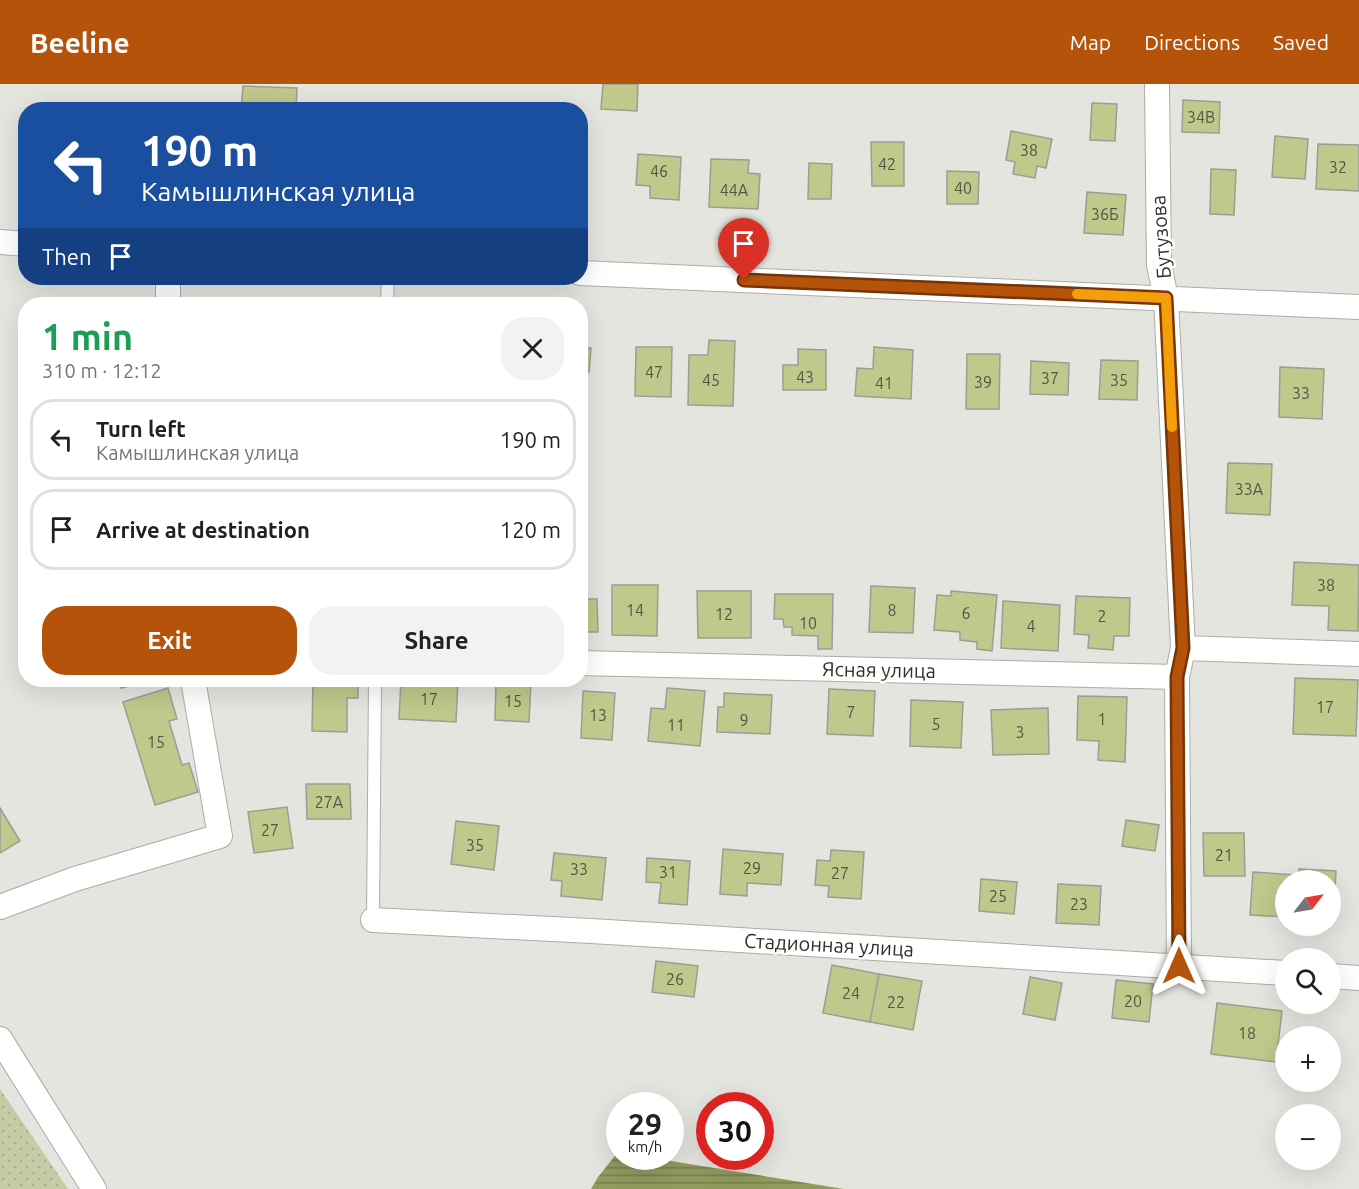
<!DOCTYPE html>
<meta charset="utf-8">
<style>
body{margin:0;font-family:Ubuntu,sans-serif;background:#f2f2f2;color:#202124;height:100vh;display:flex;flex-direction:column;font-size:22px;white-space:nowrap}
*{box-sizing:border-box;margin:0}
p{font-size:20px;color:#757577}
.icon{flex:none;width:33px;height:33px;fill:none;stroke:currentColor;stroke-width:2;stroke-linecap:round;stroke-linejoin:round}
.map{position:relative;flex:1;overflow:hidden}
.sheet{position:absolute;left:18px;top:213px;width:570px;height:390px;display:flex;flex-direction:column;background:#fff;border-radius:24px;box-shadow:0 6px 24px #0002}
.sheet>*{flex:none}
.top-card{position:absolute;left:18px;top:18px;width:570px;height:183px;border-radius:24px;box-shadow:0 6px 24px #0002;background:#1a4fa0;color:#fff;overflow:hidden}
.needle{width:39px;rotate:59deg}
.controls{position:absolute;left:1275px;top:786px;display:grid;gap:12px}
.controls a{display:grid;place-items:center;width:66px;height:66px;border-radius:50%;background:#fff;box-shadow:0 6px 24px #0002;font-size:30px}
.speed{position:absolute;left:606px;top:1008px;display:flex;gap:12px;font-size:30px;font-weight:700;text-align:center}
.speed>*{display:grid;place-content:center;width:78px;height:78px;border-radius:50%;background:#fff;box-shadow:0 6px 24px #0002;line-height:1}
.speed small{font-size:15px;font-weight:400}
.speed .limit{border:9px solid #d22;background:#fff;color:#111}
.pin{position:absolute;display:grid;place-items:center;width:51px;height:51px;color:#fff;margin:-62px -26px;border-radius:50% 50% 50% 0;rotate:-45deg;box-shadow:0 0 6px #0007}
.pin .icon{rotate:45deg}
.me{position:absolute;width:66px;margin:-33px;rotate:0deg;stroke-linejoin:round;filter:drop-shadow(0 0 4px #0008)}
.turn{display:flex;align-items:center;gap:21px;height:126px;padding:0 24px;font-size:27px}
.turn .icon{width:78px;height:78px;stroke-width:2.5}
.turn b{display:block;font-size:42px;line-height:51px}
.then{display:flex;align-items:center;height:57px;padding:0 24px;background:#0003;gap:12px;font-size:22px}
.round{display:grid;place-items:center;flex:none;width:63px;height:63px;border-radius:24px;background:#f2f2f2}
.overview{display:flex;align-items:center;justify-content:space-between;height:102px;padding:0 24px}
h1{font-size:36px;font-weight:700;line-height:45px;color:#1e9e55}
.primary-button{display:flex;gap:12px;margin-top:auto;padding:12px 24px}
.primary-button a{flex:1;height:69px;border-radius:24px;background:#b45309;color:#fff;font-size:24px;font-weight:700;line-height:69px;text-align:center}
.primary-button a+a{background:#f2f2f2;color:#202124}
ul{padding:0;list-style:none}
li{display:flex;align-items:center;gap:18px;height:81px;margin:0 12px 9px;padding:0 12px;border:3px solid #e0e0e0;border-radius:24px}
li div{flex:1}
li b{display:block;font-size:22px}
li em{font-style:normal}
header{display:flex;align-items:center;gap:36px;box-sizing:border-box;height:84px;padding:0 30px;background:#b45309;color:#fff}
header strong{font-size:28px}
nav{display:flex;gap:33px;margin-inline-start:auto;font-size:21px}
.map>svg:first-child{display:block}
.garden{fill:url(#garden-dots)}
.water{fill:url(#water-rules)}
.building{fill:#c0c88b;stroke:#9c9d97;stroke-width:1.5}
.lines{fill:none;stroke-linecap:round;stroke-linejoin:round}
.service-casing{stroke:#acada7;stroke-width:14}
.minor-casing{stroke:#acada7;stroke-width:26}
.service{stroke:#fff;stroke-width:12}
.minor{stroke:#fff;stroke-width:24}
.route-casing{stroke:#753606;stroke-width:15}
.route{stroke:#b45309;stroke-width:10}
.slow{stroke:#f59e0b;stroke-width:10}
.labels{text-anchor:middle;stroke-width:5;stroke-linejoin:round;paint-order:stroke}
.number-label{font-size:16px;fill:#545645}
.street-label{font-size:20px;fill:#30302e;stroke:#fffffe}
</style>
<header>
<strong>Beeline</strong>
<nav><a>Map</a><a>Directions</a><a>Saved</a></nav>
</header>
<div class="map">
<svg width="1359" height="1105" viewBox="0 0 1359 1105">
<defs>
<pattern id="garden-dots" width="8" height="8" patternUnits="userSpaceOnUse" patternTransform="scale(1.5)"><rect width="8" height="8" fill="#c6cba6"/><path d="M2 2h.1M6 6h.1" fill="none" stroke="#aaaf8f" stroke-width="1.8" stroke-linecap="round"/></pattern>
<pattern id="water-rules" width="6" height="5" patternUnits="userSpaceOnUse" patternTransform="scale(1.5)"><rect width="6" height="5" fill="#939a5e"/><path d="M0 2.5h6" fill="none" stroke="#787e4e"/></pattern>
</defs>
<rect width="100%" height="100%" fill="#e4e5df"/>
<path class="garden" d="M0,1005L68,1105H0Z"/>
<path class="water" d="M618,1068L620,1072L646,1073L844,1105H591L598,1093Z"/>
<path class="building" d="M603,0H638L637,27L601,25Z
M243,2L297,4L296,26H241Z
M1183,16L1220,18L1219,49L1182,48Z
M1092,19L1117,20L1115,57L1090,56Z
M1011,47L1052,55L1046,84L1037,82L1035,94L1013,90L1015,78L1006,76Z
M1275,52L1308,55L1305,95L1272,93Z
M871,58H904V102H872Z
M1318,60L1359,61V107L1316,105Z
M638,70L681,73L679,116L650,114V102L636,101Z
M711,75L749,76L748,89L760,90L758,125L709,123Z
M809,79L832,80L831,115H808Z
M1211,85L1236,86L1234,131L1210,130Z
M947,87L979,88L978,120H947Z
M1087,108L1126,111L1123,151L1084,149Z
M709,256L735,257L733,322L688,321L689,271H708Z
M580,263L591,264L589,288L580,287Z
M636,263H672L671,313L635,312Z
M874,263L913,266L911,315L855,312L857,284L873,285Z
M798,265L826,266V306H783V281H798Z
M967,270H1000L999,325H966Z
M1101,276L1138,277L1137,316L1099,315Z
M1031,277L1069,279L1068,311L1030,310Z
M1280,283L1324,285L1322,335L1279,333Z
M1228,379L1272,380L1270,431L1226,429Z
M1294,478L1359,481L1358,547L1328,546L1329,522L1292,521Z
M612,501H658L657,552L612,551Z
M871,502L915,504L913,549L869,548Z
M697,507H751V554H698Z
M951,507L997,511L992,567L977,565V558L960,556V548L934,546L937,511L951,512Z
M775,510H833L832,565H818V552L792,551V543H784L783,535H774Z
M1076,512L1130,514L1129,552H1114L1113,566L1088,564L1089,551L1074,550Z
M580,515H597L598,548H580Z
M1003,517L1060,521L1058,567L1001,564Z
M1295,594L1358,596L1356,652L1293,650Z
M119,596H153L121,604Z
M313,596H358V614H347V648L312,647Z
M401,596H458L456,638L399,635Z
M496,596L531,598L529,638L495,636Z
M168,604L177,635L169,637L182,681L189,679L198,708L155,721L123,618Z
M667,604L705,607L700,662L648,657L651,624L665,625Z
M829,605L875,607L873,652L827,650Z
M583,607L615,609L612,656L581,654Z
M724,609L772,611L770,650L717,648L718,623H724Z
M1078,612L1127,613L1125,678L1098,676L1099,657L1077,656Z
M911,616L963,618L961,664L910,662Z
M1048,624L1049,670L993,671L991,626Z
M306,700H350L351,735H307Z
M287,723L293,764L254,769L248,728Z
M0,724L20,757L0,769Z
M1126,736L1159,741L1155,767L1122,762Z
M456,737L499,742L494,786L451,780Z
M1203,749H1244L1245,792H1204Z
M723,765L783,770L781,801L747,799V812L720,810Z
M831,766L864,768L861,815L828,813L829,802L815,801L817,776L830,777Z
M554,769L606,774L602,816L561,812L562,797L551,796Z
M647,774L690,777L687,821L659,819L661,799L646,798Z
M1299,785L1336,787L1334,826H1330V796H1299Z
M1253,788L1296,791L1295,796H1286V833L1250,831Z
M981,795L1017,798L1014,830L979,827Z
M1058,800L1101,802L1099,841L1056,839Z
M656,877L698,882L694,913L652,908Z
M832,881L879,890L870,938L823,929Z
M879,890L922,897L913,946L870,938Z
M1030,893L1062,899L1055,936L1023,930Z
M1116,896L1153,900L1149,938L1112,934Z
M1217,919L1282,927L1276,978L1211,970Z"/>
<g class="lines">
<g class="service-casing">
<path id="service" d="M387,220L388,194
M373,836L375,596"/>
</g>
<g class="minor-casing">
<path id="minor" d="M1157,0L1159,181L1166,214L1183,564L1177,593L1179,882
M0,158L26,160
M580,189L1359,223
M168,220V194
M1183,564L1359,570
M580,579L1177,593
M0,823L75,795L220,752L193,596
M373,836L591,847L1286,889
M1330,892L1359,894
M0,955L94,1105"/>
</g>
<use href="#service" class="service"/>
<use href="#minor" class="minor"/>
</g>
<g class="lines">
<g class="route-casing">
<path id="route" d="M744,196L1166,214L1183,564L1177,593L1179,882"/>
</g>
<use href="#route" class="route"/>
<path class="slow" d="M1077,210L1166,214L1172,343"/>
</g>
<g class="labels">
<g class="number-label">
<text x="1201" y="39">34В</text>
<text x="1029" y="72">38</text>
<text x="887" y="86">42</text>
<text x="1338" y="89">32</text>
<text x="659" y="93">46</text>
<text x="963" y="110">40</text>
<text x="734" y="112">44А</text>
<text x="1105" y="136">36Б</text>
<text x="654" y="294">47</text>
<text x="805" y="299">43</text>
<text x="1050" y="300">37</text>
<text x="711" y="302">45</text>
<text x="1119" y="302">35</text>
<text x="983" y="304">39</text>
<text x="884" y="305">41</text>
<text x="1301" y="315">33</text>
<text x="1249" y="411">33А</text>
<text x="1326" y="507">38</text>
<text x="635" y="532">14</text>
<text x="892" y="532">8</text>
<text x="966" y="535">6</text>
<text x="724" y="536">12</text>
<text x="1102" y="538">2</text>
<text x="808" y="545">10</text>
<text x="1031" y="548">4</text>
<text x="429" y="621">17</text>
<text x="513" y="623">15</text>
<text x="1325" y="629">17</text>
<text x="851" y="634">7</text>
<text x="598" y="637">13</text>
<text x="1102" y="641">1</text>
<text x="744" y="642">9</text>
<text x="936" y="646">5</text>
<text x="676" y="647">11</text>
<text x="1020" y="654">3</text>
<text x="156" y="664">15</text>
<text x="329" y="724">27А</text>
<text x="270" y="752">27</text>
<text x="475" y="767">35</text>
<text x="1224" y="777">21</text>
<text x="752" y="790">29</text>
<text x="579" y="791">33</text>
<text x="668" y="794">31</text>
<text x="840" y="795">27</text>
<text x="998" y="818">25</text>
<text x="1079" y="826">23</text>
<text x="675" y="901">26</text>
<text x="851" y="915">24</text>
<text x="1133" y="923">20</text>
<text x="896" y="924">22</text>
<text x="1247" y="955">18</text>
</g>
<g class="street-label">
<text transform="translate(1161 153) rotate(-94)" y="7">Бутузова</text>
<text transform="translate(879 586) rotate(1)" y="7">Ясная улица</text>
<text transform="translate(829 861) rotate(3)" y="7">Стадионная улица</text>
</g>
</g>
</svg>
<div class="controls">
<a><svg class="needle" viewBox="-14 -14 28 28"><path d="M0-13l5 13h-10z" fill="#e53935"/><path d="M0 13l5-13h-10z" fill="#757577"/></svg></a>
<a><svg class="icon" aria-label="search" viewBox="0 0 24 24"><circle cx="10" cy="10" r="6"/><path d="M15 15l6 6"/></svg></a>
<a>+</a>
<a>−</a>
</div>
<div class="speed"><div>29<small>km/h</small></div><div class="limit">30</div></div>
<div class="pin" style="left:744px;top:196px;background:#d93025"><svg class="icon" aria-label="arrive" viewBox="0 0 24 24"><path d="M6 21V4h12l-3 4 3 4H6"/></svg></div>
<svg class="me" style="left:1179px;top:882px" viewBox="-20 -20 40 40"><path d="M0-17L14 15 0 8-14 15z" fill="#b45309" stroke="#fff" stroke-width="4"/></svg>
<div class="top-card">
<div class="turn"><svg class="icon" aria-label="left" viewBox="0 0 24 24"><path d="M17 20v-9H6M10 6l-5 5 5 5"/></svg><div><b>190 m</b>Камышлинская улица</div></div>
<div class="then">Then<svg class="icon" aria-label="arrive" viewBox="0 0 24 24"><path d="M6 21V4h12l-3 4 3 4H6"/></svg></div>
</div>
<section class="sheet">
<div class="overview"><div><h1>1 min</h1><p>310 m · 12:12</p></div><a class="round"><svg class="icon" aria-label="close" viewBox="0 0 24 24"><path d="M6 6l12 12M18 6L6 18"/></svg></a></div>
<ul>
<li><svg class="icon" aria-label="left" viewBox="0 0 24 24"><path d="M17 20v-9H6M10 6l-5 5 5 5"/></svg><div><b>Turn left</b><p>Камышлинская улица</p></div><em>190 m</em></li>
<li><svg class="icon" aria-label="arrive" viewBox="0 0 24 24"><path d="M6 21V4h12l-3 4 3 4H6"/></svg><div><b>Arrive at destination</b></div><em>120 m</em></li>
</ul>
<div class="primary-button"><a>Exit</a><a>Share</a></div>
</section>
</div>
